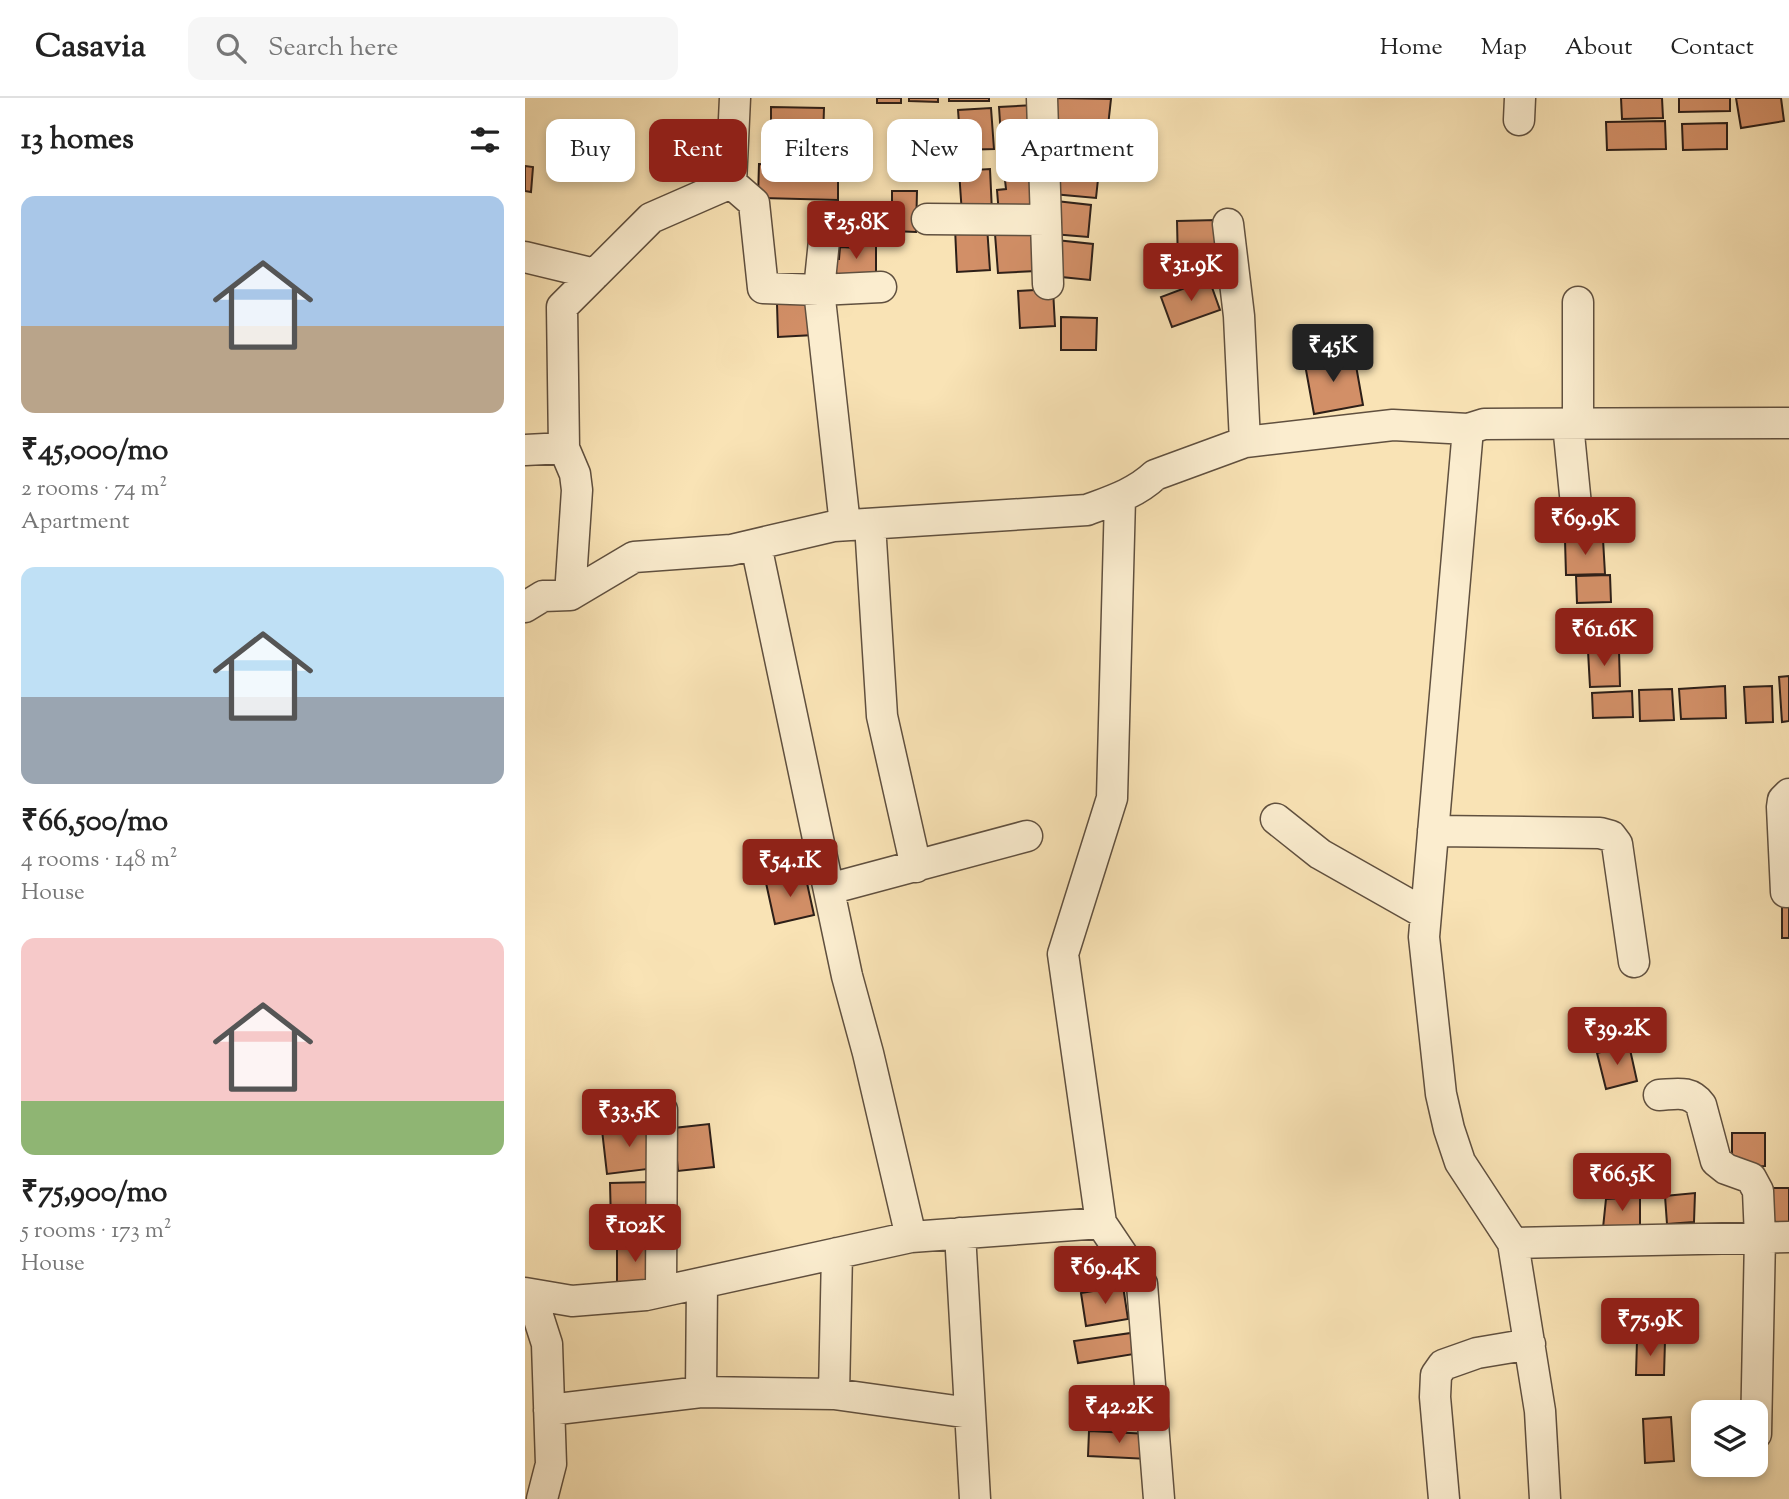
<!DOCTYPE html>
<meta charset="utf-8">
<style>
body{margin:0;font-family:"Sorts Mill Goudy",serif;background:#f6f6f6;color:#222;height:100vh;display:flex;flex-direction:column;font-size:26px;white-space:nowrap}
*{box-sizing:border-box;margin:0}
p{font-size:23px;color:#767676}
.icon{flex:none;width:38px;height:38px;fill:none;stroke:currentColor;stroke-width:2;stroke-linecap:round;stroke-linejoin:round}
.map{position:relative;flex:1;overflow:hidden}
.panel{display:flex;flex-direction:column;background:#fff;width:525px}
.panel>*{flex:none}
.guide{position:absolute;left:21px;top:21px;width:665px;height:63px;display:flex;gap:14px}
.controls{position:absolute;left:1166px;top:1302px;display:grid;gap:14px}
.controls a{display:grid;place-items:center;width:77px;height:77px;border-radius:14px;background:#fff;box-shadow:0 4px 10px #0003;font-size:35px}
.price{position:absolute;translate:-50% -60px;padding:0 16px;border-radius:7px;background:#8f2418;color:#fff;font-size:23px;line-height:46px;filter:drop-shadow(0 2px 4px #0008)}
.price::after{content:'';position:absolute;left:50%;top:42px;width:21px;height:16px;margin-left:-10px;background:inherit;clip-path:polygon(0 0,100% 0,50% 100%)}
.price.current{background:#222;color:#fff}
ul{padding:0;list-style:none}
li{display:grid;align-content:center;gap:14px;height:371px;padding:0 21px}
li span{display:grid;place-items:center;height:217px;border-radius:14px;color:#555}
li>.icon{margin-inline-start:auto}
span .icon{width:126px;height:126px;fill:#fffc;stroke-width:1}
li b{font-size:30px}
h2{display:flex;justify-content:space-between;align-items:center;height:84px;padding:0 21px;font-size:30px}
.pill{padding:0 24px;border-radius:14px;background:#fff;box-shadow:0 4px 10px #0003;font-size:24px;line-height:63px}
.pill.current{background:#8f2418;color:#fff}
header{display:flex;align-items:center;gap:42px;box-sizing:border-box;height:98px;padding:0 35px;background:#fff;border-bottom:2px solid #e0e0e0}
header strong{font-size:33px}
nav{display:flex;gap:38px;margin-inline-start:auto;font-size:24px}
.search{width:490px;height:63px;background:#f6f6f6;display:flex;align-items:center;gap:18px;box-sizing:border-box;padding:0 24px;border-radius:14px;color:#767676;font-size:26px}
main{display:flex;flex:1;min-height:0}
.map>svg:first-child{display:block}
</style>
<header>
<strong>Casavia</strong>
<div class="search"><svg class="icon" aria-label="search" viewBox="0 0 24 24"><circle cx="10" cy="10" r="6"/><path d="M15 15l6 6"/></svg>Search here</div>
<nav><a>Home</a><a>Map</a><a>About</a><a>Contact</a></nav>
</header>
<main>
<section class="panel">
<h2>13 homes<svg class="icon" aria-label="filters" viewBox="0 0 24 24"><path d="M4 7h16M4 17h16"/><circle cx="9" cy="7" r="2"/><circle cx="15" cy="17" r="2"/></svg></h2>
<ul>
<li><span style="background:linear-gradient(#a9c7e8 60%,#b9a48a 0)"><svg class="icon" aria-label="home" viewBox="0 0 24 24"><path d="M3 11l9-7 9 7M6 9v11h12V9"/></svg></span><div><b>₹45,000/mo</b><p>2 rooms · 74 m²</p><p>Apartment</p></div></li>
<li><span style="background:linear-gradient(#bfe0f5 60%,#9aa5b1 0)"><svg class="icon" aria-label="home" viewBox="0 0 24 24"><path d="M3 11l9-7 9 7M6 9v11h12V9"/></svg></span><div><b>₹66,500/mo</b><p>4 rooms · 148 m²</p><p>House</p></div></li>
<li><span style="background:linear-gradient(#f6c9c9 75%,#8fb573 0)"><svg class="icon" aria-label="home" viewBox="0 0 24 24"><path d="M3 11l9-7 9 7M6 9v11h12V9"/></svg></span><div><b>₹75,900/mo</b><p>5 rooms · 173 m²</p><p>House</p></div></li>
</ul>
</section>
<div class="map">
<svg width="1264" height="1401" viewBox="0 0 1264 1401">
<rect width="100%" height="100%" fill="#f9e3b5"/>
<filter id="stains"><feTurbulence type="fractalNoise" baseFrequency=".00286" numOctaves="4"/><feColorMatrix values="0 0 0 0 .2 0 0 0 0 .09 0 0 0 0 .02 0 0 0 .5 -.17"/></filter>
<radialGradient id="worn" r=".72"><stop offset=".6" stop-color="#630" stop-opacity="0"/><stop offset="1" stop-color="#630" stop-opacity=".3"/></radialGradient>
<!-- building -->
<path fill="#d28f67" stroke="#2d1f18" stroke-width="2" d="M352 0H376V5H352Z
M384 0H413V4L384 3Z
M424 0H464V3H424Z
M529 0 586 1 583 28 526 22Z
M1096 0H1137L1138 20 1097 21Z
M1154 0H1205V13L1154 14Z
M1211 0H1256L1259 23 1216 30Z
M509 7 512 52 477 54 474 9Z
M246 9 299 10 298 41 246 40Z
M466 10 469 51 436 52 433 12Z
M1140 23 1141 51 1082 52 1081 24Z
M1202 25V51L1158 52 1157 26Z
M530 29 578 34 575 67 527 62Z
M234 66 313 68V102L233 100Z
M531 67 574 72 571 100 528 96Z
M0 68 8 69 6 94 0 93Z
M465 71 467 114 437 116 434 73Z
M507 71 510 115 474 117 472 92 481 91 479 73Z
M367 93H392L391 134 367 133Z
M531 103 566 107 563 139 528 136Z
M692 122V169L653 168 652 123Z
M462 128 465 172 432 174 430 130Z
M509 134 511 173 473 175 470 136Z
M531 142 568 146 565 182 527 178Z
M333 145H351V178L305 177V161H314L315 149 333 150Z
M684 181 695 212 647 229 636 199Z
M528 191 530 228 495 230 493 193Z
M287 203 289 237 253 239 252 206Z
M536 219 572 220 571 252H536Z
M803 256 805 267 830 262 838 307 789 316 779 261Z
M1078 441 1080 476 1041 477 1040 442Z
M1085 477 1086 504 1052 505 1051 478Z
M1085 515 1086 544 1061 545 1059 516Z
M1094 552 1095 588 1065 589 1063 553Z
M1264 578V623L1257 624 1254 579Z
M1200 588 1201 620 1156 621 1154 591Z
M1247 588 1248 624 1221 625 1219 589Z
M1147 591 1149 622 1115 623 1114 592Z
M1107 593 1108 619 1068 620 1067 595Z
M280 776 289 817 250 826 241 785Z
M1257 805H1264V840H1257Z
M1104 947 1112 983 1081 991 1072 955Z
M184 1026 189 1069 153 1073 149 1030Z
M127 1027 131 1070 82 1076 77 1032Z
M1207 1035H1240V1068L1207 1069Z
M128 1084 130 1125 86 1126 85 1085Z
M1240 1090H1264V1130H1241Z
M1170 1095 1169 1124 1142 1126 1140 1098Z
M1115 1099V1130H1078L1081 1101Z
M92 1143 129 1144V1189H92Z
M598 1188 603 1221 561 1228 556 1195Z
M606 1235 609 1256 553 1265 549 1243Z
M1112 1242 1140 1243 1139 1277H1111Z
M1146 1319 1149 1363 1120 1365 1118 1321Z
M564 1333 625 1336 624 1361 563 1358Z"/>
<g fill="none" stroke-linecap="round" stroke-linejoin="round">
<!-- minor casing -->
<g stroke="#60503f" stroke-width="33">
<path id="minor" d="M517 0 523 186
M994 22 995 0
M206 85 229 105 238 190 294 192 320 427
M206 85 210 0
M402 121 521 122
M301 123 294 192 356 189
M703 126 714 218 720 344
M0 159 70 176
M1043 326 1052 417
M1053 326V204
M943 331 899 839 916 996 924 1031 935 1064 988 1145 1015 1313 1020 1401
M0 352 39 350
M595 400 587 700 538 856 576 1125 617 1186 634 1401
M345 426 357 618 391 769
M231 447 322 878 343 955 386 1139
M45 497 52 392 50 376 39 350 37 209 126 120 206 85
M0 509 18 498 45 497 109 459 206 452 309 428 562 412C586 403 611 395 630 377L720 344 868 327 943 331 959 326 1264 325
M751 721 795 756 901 816
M908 733 1075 735 1086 738 1092 746 1109 864
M304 791 502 738
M1261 794 1257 709 1258 702 1264 696
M1134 997C1152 996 1165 992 1176 1007L1191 1063 1201 1071 1226 1080 1233 1093 1235 1139 1231 1336
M435 1135 450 1401
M988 1145 1264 1139
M136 1193 137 1012
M0 1195 47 1203 121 1197 386 1139 576 1125
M0 1198 13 1218 22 1246 26 1366 17 1401
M176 1294 177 1185
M309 1296 312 1155
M24 1312 176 1294 309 1296 445 1315
M919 1401 910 1299 911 1277 918 1267 952 1255 1005 1246"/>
</g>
<!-- minor -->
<use href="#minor" stroke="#fbedcf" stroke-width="30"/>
</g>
<rect width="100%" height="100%" filter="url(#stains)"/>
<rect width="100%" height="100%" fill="url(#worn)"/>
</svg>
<div class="controls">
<a><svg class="icon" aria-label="layers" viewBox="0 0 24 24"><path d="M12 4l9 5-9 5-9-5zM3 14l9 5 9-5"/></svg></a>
</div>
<b class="price" style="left:331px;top:163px">₹25.8K</b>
<b class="price" style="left:666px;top:205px">₹31.9K</b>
<b class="price current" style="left:808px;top:286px">₹45K</b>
<b class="price" style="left:1060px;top:459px">₹69.9K</b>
<b class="price" style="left:1079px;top:570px">₹61.6K</b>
<b class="price" style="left:265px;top:801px">₹54.1K</b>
<b class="price" style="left:1092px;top:969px">₹39.2K</b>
<b class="price" style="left:104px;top:1051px">₹33.5K</b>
<b class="price" style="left:1097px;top:1115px">₹66.5K</b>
<b class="price" style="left:110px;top:1166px">₹102K</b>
<b class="price" style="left:580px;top:1208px">₹69.4K</b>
<b class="price" style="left:1125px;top:1260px">₹75.9K</b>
<b class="price" style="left:594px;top:1347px">₹42.2K</b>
<div class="guide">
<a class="pill">Buy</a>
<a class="pill current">Rent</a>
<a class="pill">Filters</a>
<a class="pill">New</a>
<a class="pill">Apartment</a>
</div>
</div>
</main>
